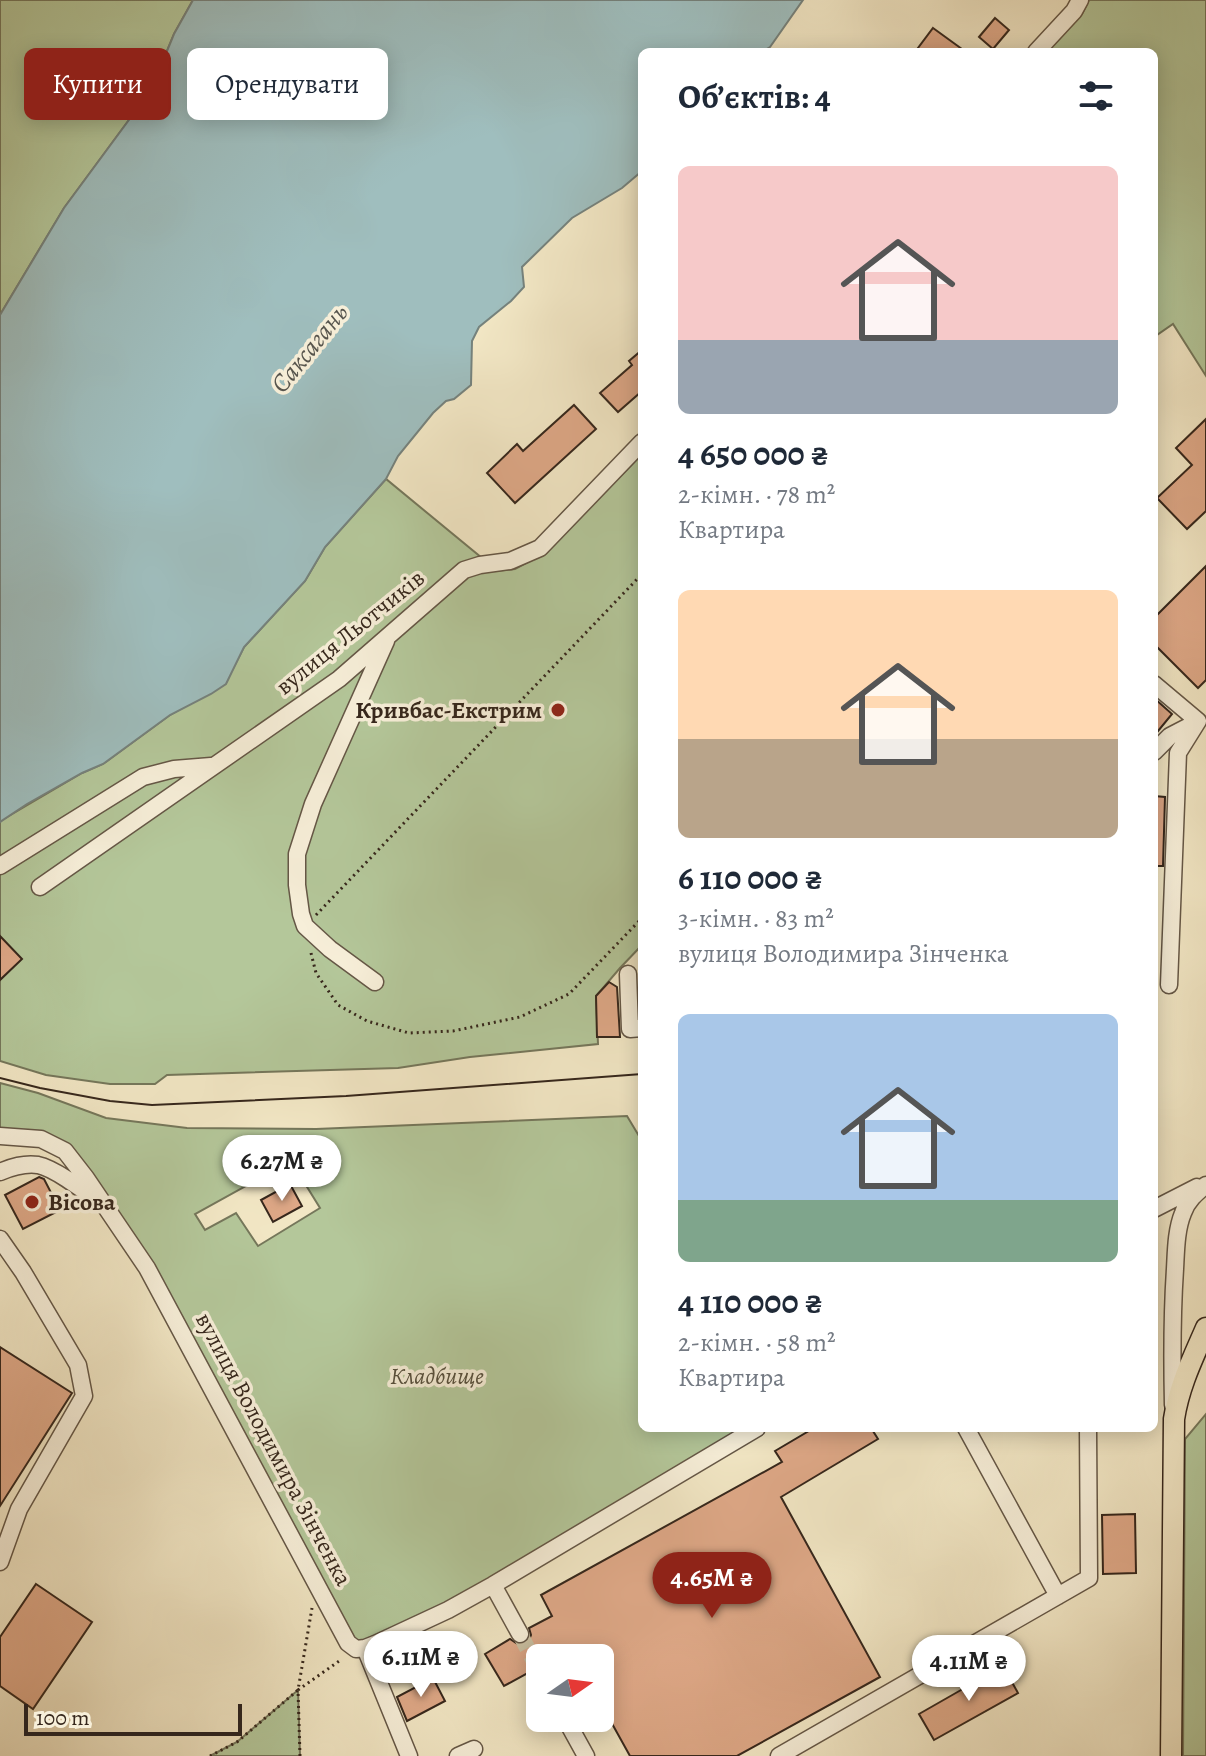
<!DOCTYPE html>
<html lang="uk">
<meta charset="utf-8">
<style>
body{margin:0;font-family:Alegreya,serif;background:#f6f6f7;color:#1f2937;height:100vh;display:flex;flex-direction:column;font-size:30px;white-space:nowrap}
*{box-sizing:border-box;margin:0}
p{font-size:26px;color:#747a83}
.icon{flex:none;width:44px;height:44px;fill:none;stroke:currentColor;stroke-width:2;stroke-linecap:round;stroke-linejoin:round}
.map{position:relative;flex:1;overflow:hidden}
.details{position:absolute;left:638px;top:48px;width:520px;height:1384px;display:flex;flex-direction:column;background:#fff;border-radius:12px;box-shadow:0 4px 20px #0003}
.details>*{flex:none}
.top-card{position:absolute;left:24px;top:48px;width:494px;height:72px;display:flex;gap:16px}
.needle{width:52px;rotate:76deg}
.buttons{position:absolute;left:526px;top:1644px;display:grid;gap:16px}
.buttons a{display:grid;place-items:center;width:88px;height:88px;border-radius:12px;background:#fff;box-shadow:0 4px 20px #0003;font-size:40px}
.scale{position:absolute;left:24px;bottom:20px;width:218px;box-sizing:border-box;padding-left:8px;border:4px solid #36271c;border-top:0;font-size:22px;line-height:28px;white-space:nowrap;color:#36271c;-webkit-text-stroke:6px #f7efd9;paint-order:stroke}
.price{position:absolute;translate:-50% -68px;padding:0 18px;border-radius:28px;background:#fff;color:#222;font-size:26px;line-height:52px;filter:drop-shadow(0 2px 4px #0008)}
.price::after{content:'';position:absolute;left:50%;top:48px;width:24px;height:18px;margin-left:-12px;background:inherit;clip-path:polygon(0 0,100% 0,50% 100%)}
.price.active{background:#8f2418;color:#fff}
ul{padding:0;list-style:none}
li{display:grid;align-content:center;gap:16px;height:424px;padding:0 40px}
li span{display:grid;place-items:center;height:248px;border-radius:12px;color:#555}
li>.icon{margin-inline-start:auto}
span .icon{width:144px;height:144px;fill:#fffc;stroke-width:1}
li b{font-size:34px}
h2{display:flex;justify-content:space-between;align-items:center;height:96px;padding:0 40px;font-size:34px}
.chip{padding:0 28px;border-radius:12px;background:#fff;box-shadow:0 4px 20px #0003;font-size:28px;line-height:72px}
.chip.active{background:#8f2418;color:#fff}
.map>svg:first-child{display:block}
</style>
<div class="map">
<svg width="1206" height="1756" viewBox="0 0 1206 1756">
<rect width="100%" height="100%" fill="#f2e7c5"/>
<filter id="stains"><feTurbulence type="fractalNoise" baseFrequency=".0025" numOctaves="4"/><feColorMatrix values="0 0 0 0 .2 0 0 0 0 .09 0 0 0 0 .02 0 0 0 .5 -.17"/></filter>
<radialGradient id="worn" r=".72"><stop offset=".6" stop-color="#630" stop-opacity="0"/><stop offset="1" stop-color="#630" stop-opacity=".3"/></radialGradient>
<!-- green -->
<path fill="#b4c79a" stroke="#75775b" stroke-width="2" fill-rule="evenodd" d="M0 0H193L174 34 151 90 64 208 0 315Z
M1089 0H1206V376L1173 324 1154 337V52H1046L1082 14Z
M642 454V945L620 968 596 996 598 1044 470 1057 398 1068 167 1075 155 1084H110L46 1075 0 1061V822L2 820 82 773 103 764 170 715 225 684 244 647 305 581 325 547 386 479 482 558 495 571 515 569 545 553Z
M0 1083 38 1093 106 1118 187 1128 316 1129 627 1116 642 1141V1428H757L493 1585 356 1649 147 1268 65 1151 0 1136ZM291 1161 320 1208 258 1246 236 1213 205 1230 195 1214Z
M1206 1414V1756H1183L1185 1439Z
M298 1690 300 1756H210L237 1742Z"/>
<!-- water -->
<path fill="#9fbebe" stroke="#75827d" stroke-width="2" d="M193 0H803L770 47 762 52H642V171L622 188 572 218 522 267 524 287 511 301 479 327 472 341 471 385 454 399 446 401 433 413 398 456 386 479 325 547 305 581 244 647 226 684 211 694 170 715 103 764 82 773 27 804 0 822V315L64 208 151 90 174 34Z"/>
<!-- building -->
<path fill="#dea887" stroke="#36271c" stroke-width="2" d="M995 18 1009 30 993 49 979 37Z
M933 28 966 52H915Z
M642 350V391L618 412 600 393 632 365 629 361Z
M574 405 596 429 515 503 487 473 517 444 523 451Z
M1206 419V511L1187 529 1157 498 1192 465 1176 448Z
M1206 566V680L1198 688 1154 644V618Z
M1154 698 1172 714 1154 736Z
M1154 796 1165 797 1163 866H1154Z
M0 936 22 959 0 980Z
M609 982 617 987 620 1037H597L596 996Z
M39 1177 44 1179 60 1210 23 1229 5 1195Z
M290 1184 302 1206 273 1222 261 1200Z
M0 1347 72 1393 0 1506Z
M814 1428H871L878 1439 781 1497 880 1677 737 1756H630L600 1702V1658H576L570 1648 553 1658 532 1657 527 1662 528 1673 504 1686 485 1654 510 1639 519 1645 525 1644 529 1640 531 1635 529 1628 552 1616 541 1595 782 1462 775 1451Z
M1135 1514 1136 1573 1103 1574 1102 1515Z
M36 1584 92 1622 33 1709 0 1686V1637Z
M1003 1666 1018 1693 934 1740 919 1714Z
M433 1678 445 1701 407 1721 397 1697Z"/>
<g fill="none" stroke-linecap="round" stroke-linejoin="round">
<!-- minor-tunnel -->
<path stroke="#ccc1a3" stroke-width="16" stroke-dasharray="16 8" stroke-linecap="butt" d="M520 1634 537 1667"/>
<!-- minor casing -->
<g stroke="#655746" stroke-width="19">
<path id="minor" d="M1036 52 1074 11 1080 0
M1154 684 1198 721 1178 753 1169 985
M1154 752 1170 736 1197 722
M0 866 143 777 174 769 211 766
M40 887 339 679 464 570 480 565 510 561 540 548 642 442
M628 974 630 1029 642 1028
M375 982 330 949 305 926 301 914 297 885V854L313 804 386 641
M0 1136 41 1139 65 1151 86 1178 147 1268 348 1643 356 1649 365 1648 375 1644 448 1610 493 1585 757 1428
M0 1172C12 1167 24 1163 38 1165 53 1168 81 1188 93 1198
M1154 1209 1197 1187
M0 1239 23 1272 78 1365 84 1396 19 1509 0 1562
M1173 1405C1172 1360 1172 1314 1175 1269 1176 1251 1176 1230 1183 1213 1187 1201 1196 1193 1206 1185
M966 1428 1058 1596
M493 1585 520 1634
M365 1648 409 1756
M537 1667 540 1672
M565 1718 586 1756
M458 1756 474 1749
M779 1756 1089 1578 1088 1428"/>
</g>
<!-- major casing -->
<g stroke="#36271c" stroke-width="23">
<path id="major" d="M1171 1756 1174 1419C1179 1386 1193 1358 1206 1328"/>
</g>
<!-- path -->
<path stroke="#36271c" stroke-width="3" stroke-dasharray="2 4" stroke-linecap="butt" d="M316 915 642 574
M311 953 316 973 338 1005 367 1021 409 1033 453 1031 520 1017 569 994 642 918
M210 1756 237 1742 298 1690 312 1608
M300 1756 298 1690 342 1659"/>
<!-- minor -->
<use href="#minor" stroke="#f7efd9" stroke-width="16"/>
<!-- major -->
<use href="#major" stroke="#f2e7c5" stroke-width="20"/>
<!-- tram -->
<path stroke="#36271c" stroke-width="2" d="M0 1078 40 1088 110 1101 152 1105 346 1096 642 1074"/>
</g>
<!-- markers -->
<g fill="#8f2418" stroke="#f7efd9" stroke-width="3">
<circle cx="558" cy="710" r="8"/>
<circle cx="32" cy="1202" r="8"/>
</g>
<g text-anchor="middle" stroke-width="7" stroke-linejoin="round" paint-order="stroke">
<!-- street labels -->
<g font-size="24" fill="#36271c" stroke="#f7efd9">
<text transform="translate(350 632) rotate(-39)" y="8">вулиця Льотчиків</text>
<text transform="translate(274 1449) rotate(62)" y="8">вулиця Володимира Зінченка</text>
</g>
<!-- poi labels -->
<g font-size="24" font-weight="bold" fill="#36271c" stroke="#f7efd9" text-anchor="end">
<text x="542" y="718">Кривбас-Екстрим</text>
<text x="48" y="1210" text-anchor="start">Вісова</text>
</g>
<!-- park labels -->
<g font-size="24" font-style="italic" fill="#564f3c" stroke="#f7efd9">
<text x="437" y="1384">Кладбище</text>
</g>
<!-- water labels -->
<g font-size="26" font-style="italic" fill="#56544d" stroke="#f7efd9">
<text transform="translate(309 348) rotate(-51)" y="9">Саксагань</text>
</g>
</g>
<rect width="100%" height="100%" filter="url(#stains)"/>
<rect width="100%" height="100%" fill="url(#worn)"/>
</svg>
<div class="buttons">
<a><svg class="needle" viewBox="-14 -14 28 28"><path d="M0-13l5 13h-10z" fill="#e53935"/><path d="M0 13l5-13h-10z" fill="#747a83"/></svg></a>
</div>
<div class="scale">100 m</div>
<b class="price" style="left:282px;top:1203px">6.27M ₴</b>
<b class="price active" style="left:712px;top:1620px">4.65M ₴</b>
<b class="price" style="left:421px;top:1699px">6.11M ₴</b>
<b class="price" style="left:969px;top:1703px">4.11M ₴</b>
<div class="top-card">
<a class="chip active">Купити</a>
<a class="chip">Орендувати</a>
</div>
<section class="details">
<h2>Об’єктів: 4<svg class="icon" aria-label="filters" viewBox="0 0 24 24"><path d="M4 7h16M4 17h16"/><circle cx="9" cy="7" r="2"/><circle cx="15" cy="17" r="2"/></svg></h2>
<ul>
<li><span style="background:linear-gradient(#f6c9c9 70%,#9aa5b1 0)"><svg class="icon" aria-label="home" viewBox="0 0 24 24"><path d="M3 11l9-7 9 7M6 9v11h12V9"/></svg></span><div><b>4 650 000 ₴</b><p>2-кімн. · 78 m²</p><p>Квартира</p></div></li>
<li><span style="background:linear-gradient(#ffd9b3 60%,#b9a48a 0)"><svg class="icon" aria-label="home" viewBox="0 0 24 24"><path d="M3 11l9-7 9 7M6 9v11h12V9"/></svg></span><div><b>6 110 000 ₴</b><p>3-кімн. · 83 m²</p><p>вулиця Володимира Зінченка</p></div></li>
<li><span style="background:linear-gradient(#a9c7e8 75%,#7fa58c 0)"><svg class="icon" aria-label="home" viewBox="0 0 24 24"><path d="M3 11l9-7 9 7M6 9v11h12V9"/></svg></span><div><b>4 110 000 ₴</b><p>2-кімн. · 58 m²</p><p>Квартира</p></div></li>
</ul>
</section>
</div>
